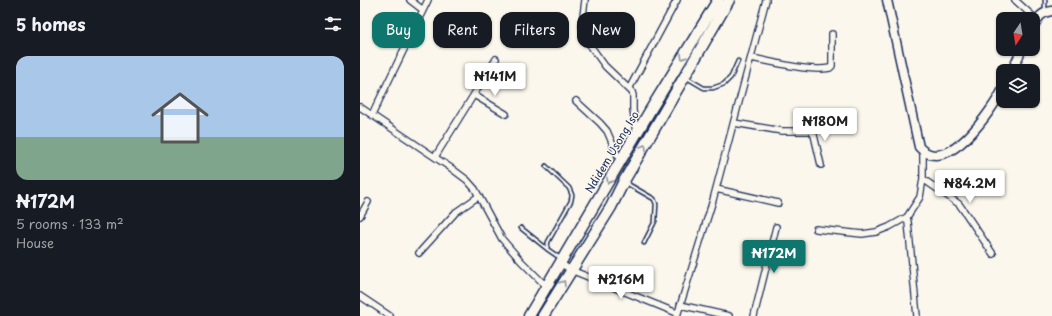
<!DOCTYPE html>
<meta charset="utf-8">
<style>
body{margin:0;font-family:"Playpen Sans",sans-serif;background:#242831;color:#f1f3f6;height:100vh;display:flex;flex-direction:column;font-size:15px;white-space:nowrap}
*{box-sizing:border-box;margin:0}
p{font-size:13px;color:#9ea1a6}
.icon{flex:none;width:22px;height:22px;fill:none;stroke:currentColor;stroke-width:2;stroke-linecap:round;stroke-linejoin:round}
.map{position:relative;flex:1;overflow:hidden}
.panel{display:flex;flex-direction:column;background:#171b24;width:360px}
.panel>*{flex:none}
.top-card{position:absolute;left:12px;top:12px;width:380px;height:36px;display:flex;gap:8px}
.needle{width:26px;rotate:192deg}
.fabs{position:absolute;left:636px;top:12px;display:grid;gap:8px}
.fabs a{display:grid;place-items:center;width:44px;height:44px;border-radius:8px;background:#171b24;box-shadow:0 1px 3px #0004;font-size:20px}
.price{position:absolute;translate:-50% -34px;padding:0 9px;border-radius:4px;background:#fff;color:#222;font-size:13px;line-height:26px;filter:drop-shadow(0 1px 2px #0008)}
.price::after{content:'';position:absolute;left:50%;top:24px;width:12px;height:9px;margin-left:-6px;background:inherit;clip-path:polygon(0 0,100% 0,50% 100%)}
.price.on{background:#0f766e;color:#fff}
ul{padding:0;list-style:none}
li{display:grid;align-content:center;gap:8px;height:212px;padding:0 16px}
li+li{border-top:1px solid #363941}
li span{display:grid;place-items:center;height:124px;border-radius:12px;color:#555}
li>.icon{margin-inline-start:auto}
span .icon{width:72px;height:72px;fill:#fffc;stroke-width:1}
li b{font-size:17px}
h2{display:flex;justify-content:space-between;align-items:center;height:48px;padding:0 16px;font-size:17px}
.tag{padding:0 14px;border-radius:12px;background:#171b24;box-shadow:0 1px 3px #0004;font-size:14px;line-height:36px}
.tag.on{background:#0f766e;color:#fff}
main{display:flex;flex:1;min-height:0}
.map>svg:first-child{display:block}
</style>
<main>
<section class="panel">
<h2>5 homes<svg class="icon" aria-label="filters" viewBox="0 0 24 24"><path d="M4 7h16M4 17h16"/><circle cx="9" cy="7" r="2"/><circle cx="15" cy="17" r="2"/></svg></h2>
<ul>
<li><span style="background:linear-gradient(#a9c7e8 65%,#7fa58c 0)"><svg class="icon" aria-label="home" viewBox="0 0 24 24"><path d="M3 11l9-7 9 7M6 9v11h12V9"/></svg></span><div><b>₦172M</b><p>5 rooms · 133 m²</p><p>House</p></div></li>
</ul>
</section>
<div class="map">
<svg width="692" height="316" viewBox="0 0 692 316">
<rect width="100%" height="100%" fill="#fbf7ec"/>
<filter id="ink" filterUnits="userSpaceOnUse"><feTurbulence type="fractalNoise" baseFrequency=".025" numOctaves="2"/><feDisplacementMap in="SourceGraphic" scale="8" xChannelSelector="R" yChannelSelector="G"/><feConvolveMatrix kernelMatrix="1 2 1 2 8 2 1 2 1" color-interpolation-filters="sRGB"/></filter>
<g filter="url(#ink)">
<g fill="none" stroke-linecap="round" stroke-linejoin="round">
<!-- lane casing -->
<g stroke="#1b2f5e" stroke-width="5.5">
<path id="lane" d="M685 0V12
M327 78 344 88H353L364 84 371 77 378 61
M186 166 209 188 212 195 211 201 188 242 187 249 200 258
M266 183 294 199 296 204 295 221 284 243
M161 228 186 248"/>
</g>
<!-- street casing -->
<g stroke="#1b2f5e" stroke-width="8">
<path id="street" d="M50 0 63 10
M225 0 222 24 223 32 227 41 245 66 272 92 273 95V110L276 133
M655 0 677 20
M391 58C414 62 448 72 470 68L472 66V34
M269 89 317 0
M114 95 146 114
M216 101 240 123 247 131 260 161
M0 107 91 168 107 180 115 189 142 239 161 261 186 286
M12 115 68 0
M374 123 422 131H451L454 135 461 165
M75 157 136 59
M563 179 599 204 606 214 633 254
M356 189 418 203
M0 216 8 202
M547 217 548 222 557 316
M456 229 502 234 516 232 529 227 547 217 560 197 563 179V151
M59 253 96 212 119 196
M200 263 211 270 317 313
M0 296 30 316
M320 305 369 316
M317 316 353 200 406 0
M394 316 416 227"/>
</g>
<!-- secondary casing -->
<g stroke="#1b2f5e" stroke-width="11">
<path id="secondary" d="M527 0 559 147C587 178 632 110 643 89
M673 27C679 17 680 13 692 11
M652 71 662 49"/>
</g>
<!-- highway casing -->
<g stroke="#1b2f5e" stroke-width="13">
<path id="highway" d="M169 316 291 109 358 0
M183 316 251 207 264 181 369 0"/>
</g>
<!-- lane -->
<use href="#lane" stroke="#fbf7ec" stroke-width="2.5"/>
<!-- street -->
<use href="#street" stroke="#fbf7ec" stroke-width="5.5"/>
<!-- secondary -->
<use href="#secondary" stroke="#fbf7ec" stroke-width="8"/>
<!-- highway -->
<use href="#highway" stroke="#fbf7ec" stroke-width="10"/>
</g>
<!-- one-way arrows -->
<defs><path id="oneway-chevron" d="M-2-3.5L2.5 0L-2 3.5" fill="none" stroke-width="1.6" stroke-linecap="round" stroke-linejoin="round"/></defs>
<g stroke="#8b93a5">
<use href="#oneway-chevron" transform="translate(323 57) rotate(121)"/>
<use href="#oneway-chevron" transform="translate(284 147) rotate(-60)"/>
<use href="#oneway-chevron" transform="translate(249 181) rotate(121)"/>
<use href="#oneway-chevron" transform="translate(203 283) rotate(-58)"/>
</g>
</g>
<g text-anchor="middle" stroke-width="3" stroke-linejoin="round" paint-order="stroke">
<!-- street labels -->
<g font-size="11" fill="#1b2f5e" stroke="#fbf7ec">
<text transform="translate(252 152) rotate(-59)" y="4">Ndidem Usong Iso</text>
</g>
</g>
</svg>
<div class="fabs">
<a><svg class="needle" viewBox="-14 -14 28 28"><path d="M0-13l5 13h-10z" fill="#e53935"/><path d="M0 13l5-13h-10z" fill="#9ea1a6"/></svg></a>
<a><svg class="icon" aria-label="layers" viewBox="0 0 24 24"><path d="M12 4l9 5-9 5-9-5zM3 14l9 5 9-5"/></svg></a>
</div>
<b class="price" style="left:135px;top:97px">₦141M</b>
<b class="price" style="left:465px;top:142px">₦180M</b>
<b class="price" style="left:610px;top:204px">₦84.2M</b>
<b class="price on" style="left:414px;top:274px">₦172M</b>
<b class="price" style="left:261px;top:300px">₦216M</b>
<div class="top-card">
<a class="tag on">Buy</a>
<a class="tag">Rent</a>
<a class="tag">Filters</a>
<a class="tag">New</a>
</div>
</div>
</main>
